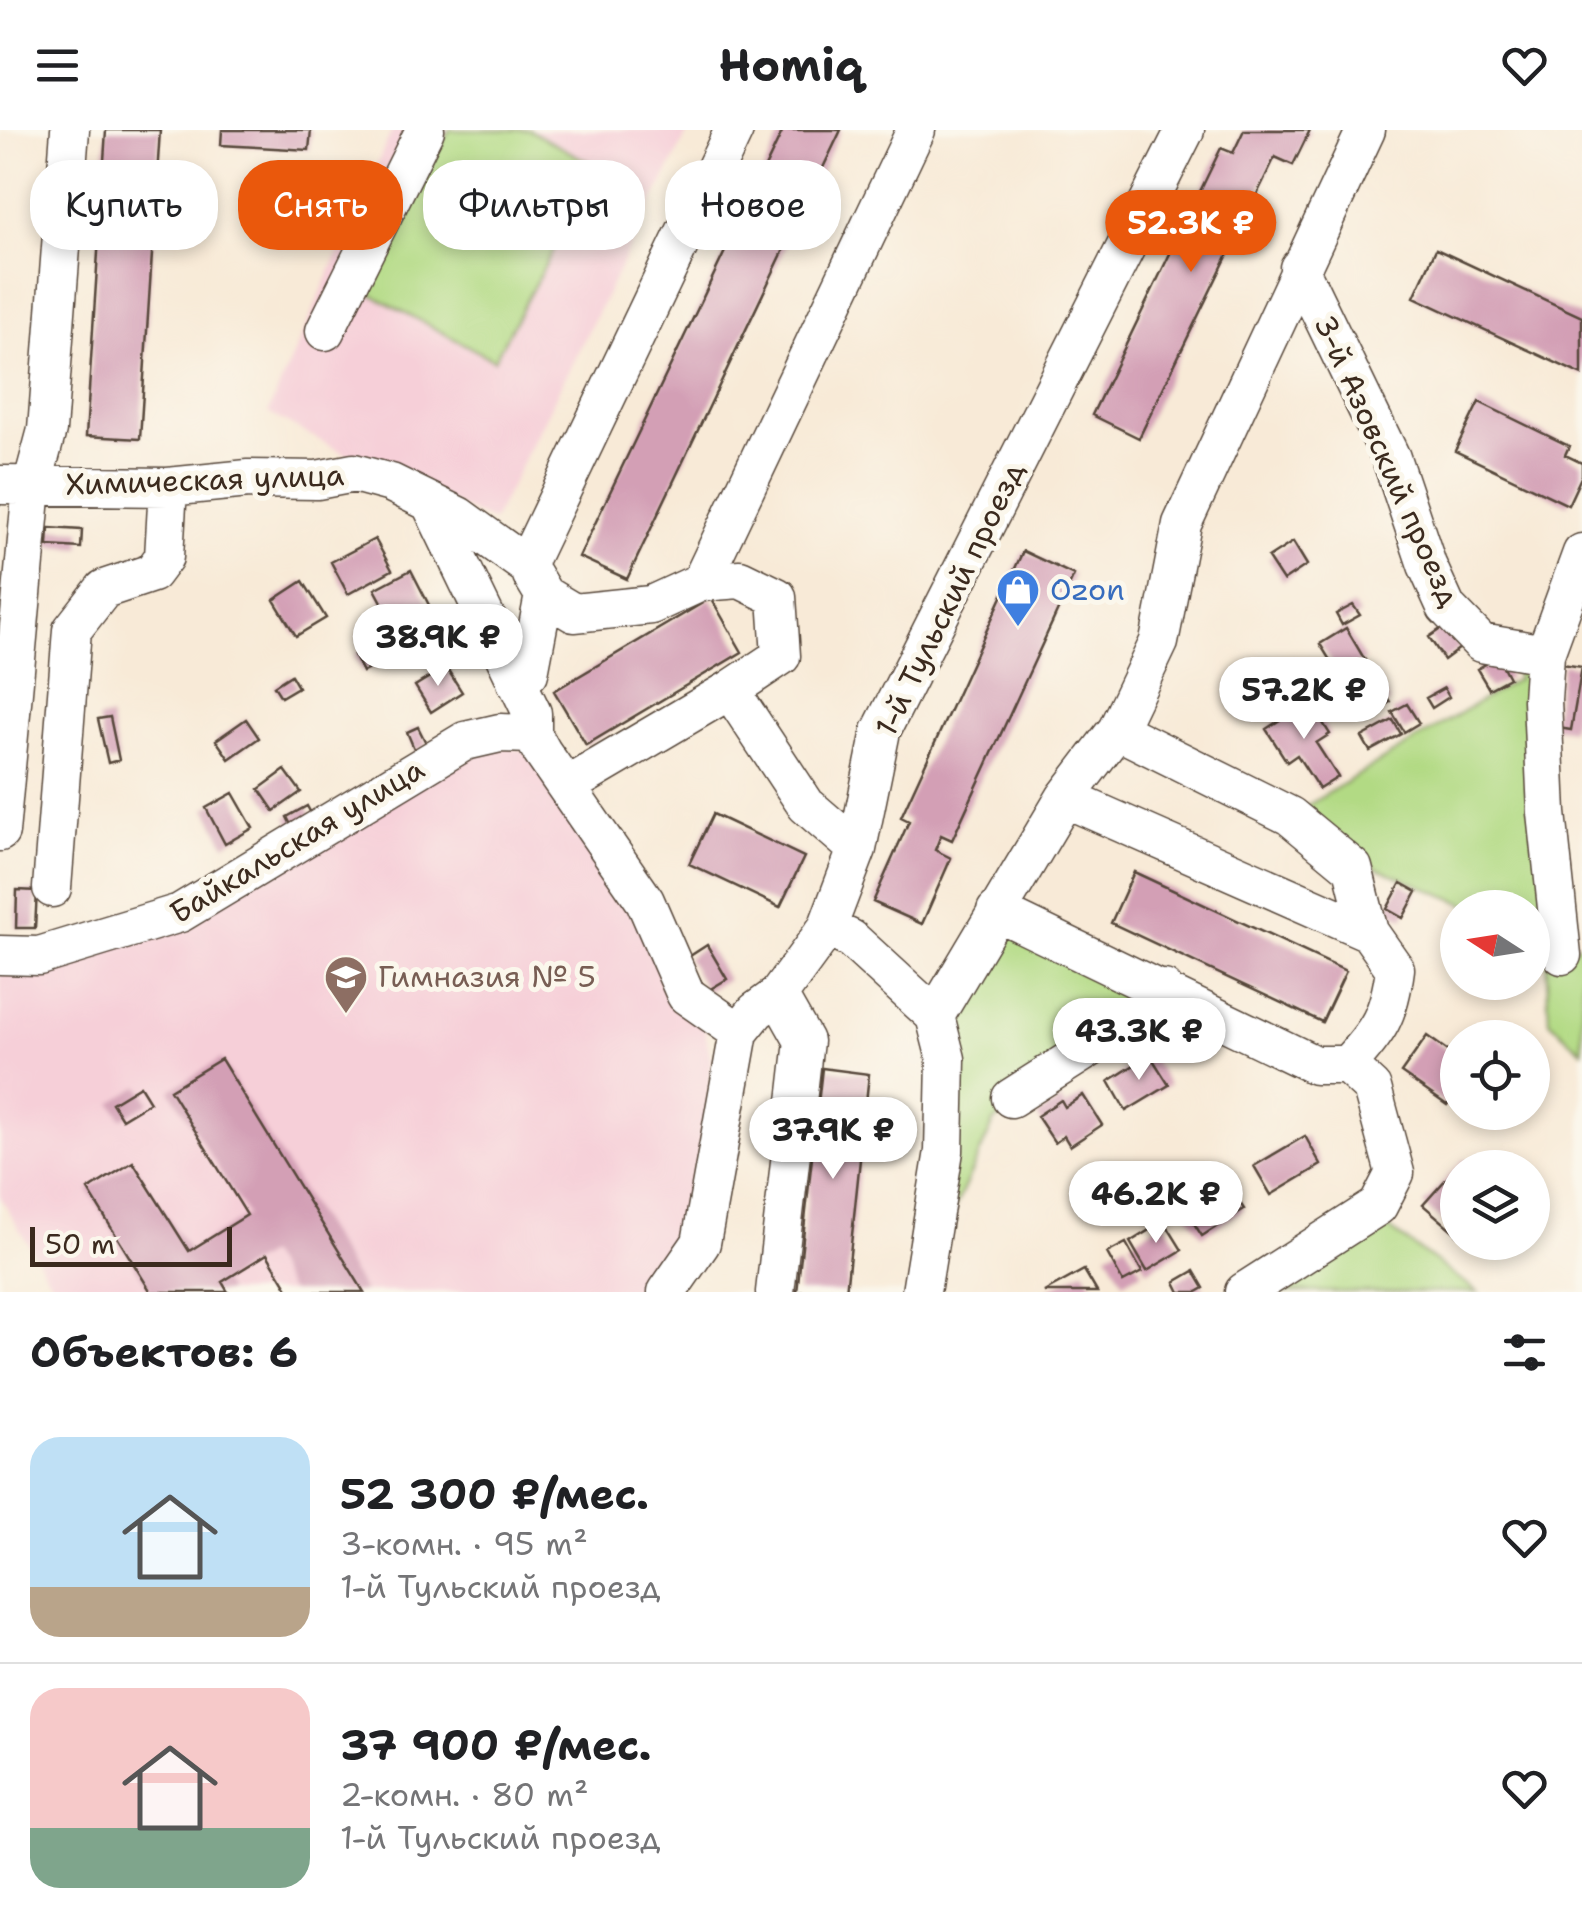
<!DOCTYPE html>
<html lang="ru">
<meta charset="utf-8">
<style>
body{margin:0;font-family:"Shantell Sans",sans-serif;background:#f2f2f2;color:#202124;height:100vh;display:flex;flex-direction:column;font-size:38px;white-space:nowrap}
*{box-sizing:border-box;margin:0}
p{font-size:32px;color:#757577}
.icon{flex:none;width:55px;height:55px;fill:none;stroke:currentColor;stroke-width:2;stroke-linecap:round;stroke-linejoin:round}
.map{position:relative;height:1162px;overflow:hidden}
.side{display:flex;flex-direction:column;background:#fff;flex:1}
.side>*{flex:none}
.top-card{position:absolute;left:30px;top:30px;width:1000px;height:90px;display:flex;gap:20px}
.needle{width:65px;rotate:282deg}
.tools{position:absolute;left:1440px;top:760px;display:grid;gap:20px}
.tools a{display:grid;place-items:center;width:110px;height:110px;border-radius:50%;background:#fff;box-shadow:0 5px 15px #0003;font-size:50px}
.scale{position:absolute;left:30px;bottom:25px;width:202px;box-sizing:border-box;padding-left:10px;border:5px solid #3b2a1e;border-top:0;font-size:28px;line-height:35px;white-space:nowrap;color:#3b2a1e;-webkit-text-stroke:8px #fbf7ec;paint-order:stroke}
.price{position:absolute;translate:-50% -85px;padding:0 22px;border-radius:35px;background:#fff;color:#222;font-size:32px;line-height:65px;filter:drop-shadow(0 2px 5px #0008)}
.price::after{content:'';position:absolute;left:50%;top:60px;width:30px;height:22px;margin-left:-15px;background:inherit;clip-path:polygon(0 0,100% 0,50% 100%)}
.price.active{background:#ea580c;color:#fff}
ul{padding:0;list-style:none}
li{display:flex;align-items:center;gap:30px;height:250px;padding:0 30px}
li+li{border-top:2px solid #e0e0e0}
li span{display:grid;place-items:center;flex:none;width:280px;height:200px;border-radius:30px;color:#555}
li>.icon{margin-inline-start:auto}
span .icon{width:120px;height:120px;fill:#fffc;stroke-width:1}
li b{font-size:42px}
h2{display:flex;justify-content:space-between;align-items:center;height:120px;padding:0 30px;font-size:42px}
.tag{padding:0 35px;border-radius:40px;background:#fff;box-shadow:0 5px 15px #0003;font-size:35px;line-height:90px}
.tag.active{background:#ea580c;color:#fff}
header{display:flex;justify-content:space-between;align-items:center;height:130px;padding:0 30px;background:#fff;font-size:45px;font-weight:700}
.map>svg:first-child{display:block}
</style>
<header><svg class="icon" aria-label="menu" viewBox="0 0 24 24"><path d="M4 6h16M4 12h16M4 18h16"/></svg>Homiq<svg class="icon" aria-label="heart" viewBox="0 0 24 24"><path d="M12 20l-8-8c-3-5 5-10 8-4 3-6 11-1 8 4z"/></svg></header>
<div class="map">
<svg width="1582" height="1162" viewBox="0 0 1582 1162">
<rect width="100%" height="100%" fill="#fbf7ec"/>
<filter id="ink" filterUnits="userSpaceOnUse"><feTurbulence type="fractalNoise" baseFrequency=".01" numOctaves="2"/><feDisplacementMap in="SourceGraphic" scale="20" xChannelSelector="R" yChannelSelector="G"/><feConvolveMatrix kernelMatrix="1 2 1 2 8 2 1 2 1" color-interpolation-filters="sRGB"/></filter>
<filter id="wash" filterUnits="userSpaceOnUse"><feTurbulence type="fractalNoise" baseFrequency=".0048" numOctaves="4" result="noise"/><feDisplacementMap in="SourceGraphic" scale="40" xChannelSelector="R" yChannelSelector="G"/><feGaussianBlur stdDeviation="2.25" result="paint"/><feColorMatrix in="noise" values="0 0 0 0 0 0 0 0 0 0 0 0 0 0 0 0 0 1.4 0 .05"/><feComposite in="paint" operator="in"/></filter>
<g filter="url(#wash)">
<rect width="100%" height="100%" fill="#f8ead7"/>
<!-- built -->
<path fill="#f6cfd8" d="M392 0H689L493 391 357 330 268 283Z
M501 614 530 624 705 899 712 936 706 999 685 1105 649 1162H57L0 1067V841L35 842 474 617Z"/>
<!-- green -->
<path fill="#b2da84" stroke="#768251" stroke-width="2.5" d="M449 0H529L598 37 494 230 363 160Z
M1510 528 1533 534 1570 819 1582 813V921L1549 891 1545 808 1533 803 1532 778 1472 777 1368 734 1295 683 1517 549Z
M1002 802 1174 873 994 992 938 1115 959 883Z
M1378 1091 1478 1162H1264Z"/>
<g id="blocks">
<!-- building -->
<path fill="#d39fb5" d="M106 0H160L140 309 86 306Z
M222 0H311L309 20 221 15Z
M783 0H841L627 449 579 427Z
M1244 0H1310L1293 35 1275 27 1139 308 1092 285 1221 18 1233 23Z
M1436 119 1582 187V245L1414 167Z
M1479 272 1569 316 1565 325 1582 333V345L1568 375 1455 321Z
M49 398 82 400 81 418 48 416Z
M375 409 392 440 348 464 331 432Z
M1293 412 1307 435 1283 451 1268 428Z
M1023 421 1074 445 952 710 941 705 935 720 951 728 922 794 873 772 909 691 901 687Z
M411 440 431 479 396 498 375 459Z
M303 451 326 488 296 506 274 470Z
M711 468 742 522 586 615 554 561Z
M1353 475 1360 485 1342 495 1336 484Z
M1445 496 1460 518 1444 530 1429 507Z
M1346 498 1365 530 1339 545 1320 514Z
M387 507 396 525 363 542 354 525Z
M1498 527 1509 548 1489 559 1477 539Z
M1562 534 1582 537 1571 600 1552 597Z
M446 537 462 562 431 582 415 556Z
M291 545 298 557 281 567 274 556Z
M1375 547 1390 572 1356 592 1341 568Z
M1444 558 1449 567 1432 578 1426 568Z
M1309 571 1330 604 1316 613 1338 647 1319 659 1297 625 1287 632 1266 599Z
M1407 574 1419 593 1404 602 1392 582Z
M110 587 119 630 108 633 98 589Z
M246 589 259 608 229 629 216 610Z
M1393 590 1401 604 1370 621 1362 607Z
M418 597 427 615 415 621 407 602Z
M285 640 301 662 274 681 259 659Z
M233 663 253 698 225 714 206 678Z
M307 676 313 687 293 699 287 687Z
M713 684 804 727 780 777 689 734Z
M1134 742 1346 841 1322 892 1111 793Z
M1401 753 1417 762 1403 788 1387 779Z
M17 760 37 761 35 798H16Z
M707 815 727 849 707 861 687 828Z
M1427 906 1458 928V960L1447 975 1401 943Z
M1150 925 1169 955 1126 981 1109 951Z
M221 929 364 1162H290L267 1124 222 1152 228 1162H151L88 1060 133 1032 189 1121 247 1085 170 960Z
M822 938 869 944 846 1162H797Z
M140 956 150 972 122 989 112 973Z
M1083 965 1102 995 1070 1016 1064 1006 1055 1013 1037 986 1061 970 1065 977Z
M1305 1006 1321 1035 1271 1065 1254 1036Z
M1464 1029 1473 1038H1458V1105L1423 1075Z
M1226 1051 1244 1079 1202 1106 1184 1078Z
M1164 1091 1182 1120 1147 1141 1130 1112Z
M1126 1113 1142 1142 1123 1152 1107 1123Z
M1084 1140 1097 1162H1044Z
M1194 1141 1204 1158 1197 1162H1180L1175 1152Z"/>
</g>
</g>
<g filter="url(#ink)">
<use href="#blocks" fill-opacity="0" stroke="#57473a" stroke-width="2.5"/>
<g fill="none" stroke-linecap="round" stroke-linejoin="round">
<!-- minor casing -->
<g stroke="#57473a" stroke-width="41">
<path id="minor" d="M1299 138 1391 328 1427 435 1446 477 1481 513 1545 524
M325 201 425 0
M0 355 168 357 248 349 317 350 354 343 391 353 458 386 526 435 734 0
M431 374 532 583V604L542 622 645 771 686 865 739 902
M701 452 916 0
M544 465 574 483 651 475 701 452 740 449 777 467 781 526 730 560 567 656
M516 552 529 543 544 465 532 445
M730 560 806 675 857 719
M1065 668 1369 802
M0 702 32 356 47 300 70 0
M52 758 72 500 104 459 152 443 164 427 168 357
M996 781 1315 935H1347C1379 901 1389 885 1395 839L1369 802 1353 738 1290 686 1117 600
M827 798 851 809 935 886 946 929 944 1021 921 1162
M0 825 39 826 180 783 465 611 500 603 532 604
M1562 825 1547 683 1542 570 1545 524 1582 423
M935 886 1065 668 1117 600 1159 512 1182 394 1366 0
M1011 968 1153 878 1164 859
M667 1162 701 1113 739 902 756 881 778 865 827 798 857 719 881 601 1185 0
M775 1162 804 911 778 865
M1244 1162 1378 1076 1395 1043 1372 958 1347 935"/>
</g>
<!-- minor -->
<use href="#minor" stroke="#fff" stroke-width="38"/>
</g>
</g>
<!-- icons -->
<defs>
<g id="shop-pin" transform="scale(2.25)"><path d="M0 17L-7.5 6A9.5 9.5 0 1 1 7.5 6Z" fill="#3f7fe0" stroke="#fbf7ec"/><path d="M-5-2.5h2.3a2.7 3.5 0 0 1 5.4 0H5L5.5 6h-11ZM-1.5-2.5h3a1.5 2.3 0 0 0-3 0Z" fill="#fff"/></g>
<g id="school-pin" transform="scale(2.25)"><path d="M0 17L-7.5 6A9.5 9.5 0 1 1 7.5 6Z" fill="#8d6e63" stroke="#fbf7ec"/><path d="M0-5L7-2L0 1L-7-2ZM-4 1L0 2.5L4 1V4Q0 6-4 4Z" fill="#fff"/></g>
</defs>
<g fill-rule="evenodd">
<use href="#shop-pin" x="1018" y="460"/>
<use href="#school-pin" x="346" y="847"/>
</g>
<g text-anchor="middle" stroke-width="10" stroke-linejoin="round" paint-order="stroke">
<!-- street labels -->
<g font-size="30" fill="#3b2a1e" stroke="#fbf7ec">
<text transform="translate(1387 331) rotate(66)" y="10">3-й Азовский проезд</text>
<text transform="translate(205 350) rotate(-2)" y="10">Химическая улица</text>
<text transform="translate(950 469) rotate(-64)" y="10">1-й Тульский проезд</text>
<text transform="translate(297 711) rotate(-31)" y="10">Байкальская улица</text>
</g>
<!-- shop labels -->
<g font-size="30" fill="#366cbe" stroke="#fbf7ec" text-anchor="start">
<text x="1050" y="470">Ozon</text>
</g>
<!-- education labels -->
<g font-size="30" fill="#785e54" stroke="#fbf7ec" text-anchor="start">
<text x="378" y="857">Гимназия № 5</text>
</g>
</g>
</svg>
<div class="tools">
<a><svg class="needle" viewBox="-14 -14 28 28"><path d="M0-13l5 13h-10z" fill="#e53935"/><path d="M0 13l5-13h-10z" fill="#757577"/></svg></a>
<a><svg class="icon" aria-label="locate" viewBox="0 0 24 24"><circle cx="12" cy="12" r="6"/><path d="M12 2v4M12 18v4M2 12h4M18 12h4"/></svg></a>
<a><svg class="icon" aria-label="layers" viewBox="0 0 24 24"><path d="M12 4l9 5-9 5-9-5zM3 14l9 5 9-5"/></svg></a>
</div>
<div class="scale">50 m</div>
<b class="price active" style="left:1191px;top:145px">52.3K ₽</b>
<b class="price" style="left:438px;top:559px">38.9K ₽</b>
<b class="price" style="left:1304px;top:612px">57.2K ₽</b>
<b class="price" style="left:1139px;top:953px">43.3K ₽</b>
<b class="price" style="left:833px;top:1052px">37.9K ₽</b>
<b class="price" style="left:1156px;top:1116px">46.2K ₽</b>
<div class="top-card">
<a class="tag">Купить</a>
<a class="tag active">Снять</a>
<a class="tag">Фильтры</a>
<a class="tag">Новое</a>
</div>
</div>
<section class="side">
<h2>Объектов: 6<svg class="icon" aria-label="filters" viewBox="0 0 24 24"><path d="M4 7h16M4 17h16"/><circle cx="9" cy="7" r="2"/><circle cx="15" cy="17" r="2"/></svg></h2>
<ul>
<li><span style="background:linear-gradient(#bfe0f5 75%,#b9a48a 0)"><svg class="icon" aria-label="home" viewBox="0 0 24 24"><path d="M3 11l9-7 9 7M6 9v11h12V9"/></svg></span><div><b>52 300 ₽/мес.</b><p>3-комн. · 95 m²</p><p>1-й Тульский проезд</p></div><svg class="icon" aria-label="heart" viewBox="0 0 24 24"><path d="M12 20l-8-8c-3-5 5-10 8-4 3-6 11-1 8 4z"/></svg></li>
<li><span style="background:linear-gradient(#f6c9c9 70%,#7fa58c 0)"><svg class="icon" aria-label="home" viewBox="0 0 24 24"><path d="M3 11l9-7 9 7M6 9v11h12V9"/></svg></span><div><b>37 900 ₽/мес.</b><p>2-комн. · 80 m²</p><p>1-й Тульский проезд</p></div><svg class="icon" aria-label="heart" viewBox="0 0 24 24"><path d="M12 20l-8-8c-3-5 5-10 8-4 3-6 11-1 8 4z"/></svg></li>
</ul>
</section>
